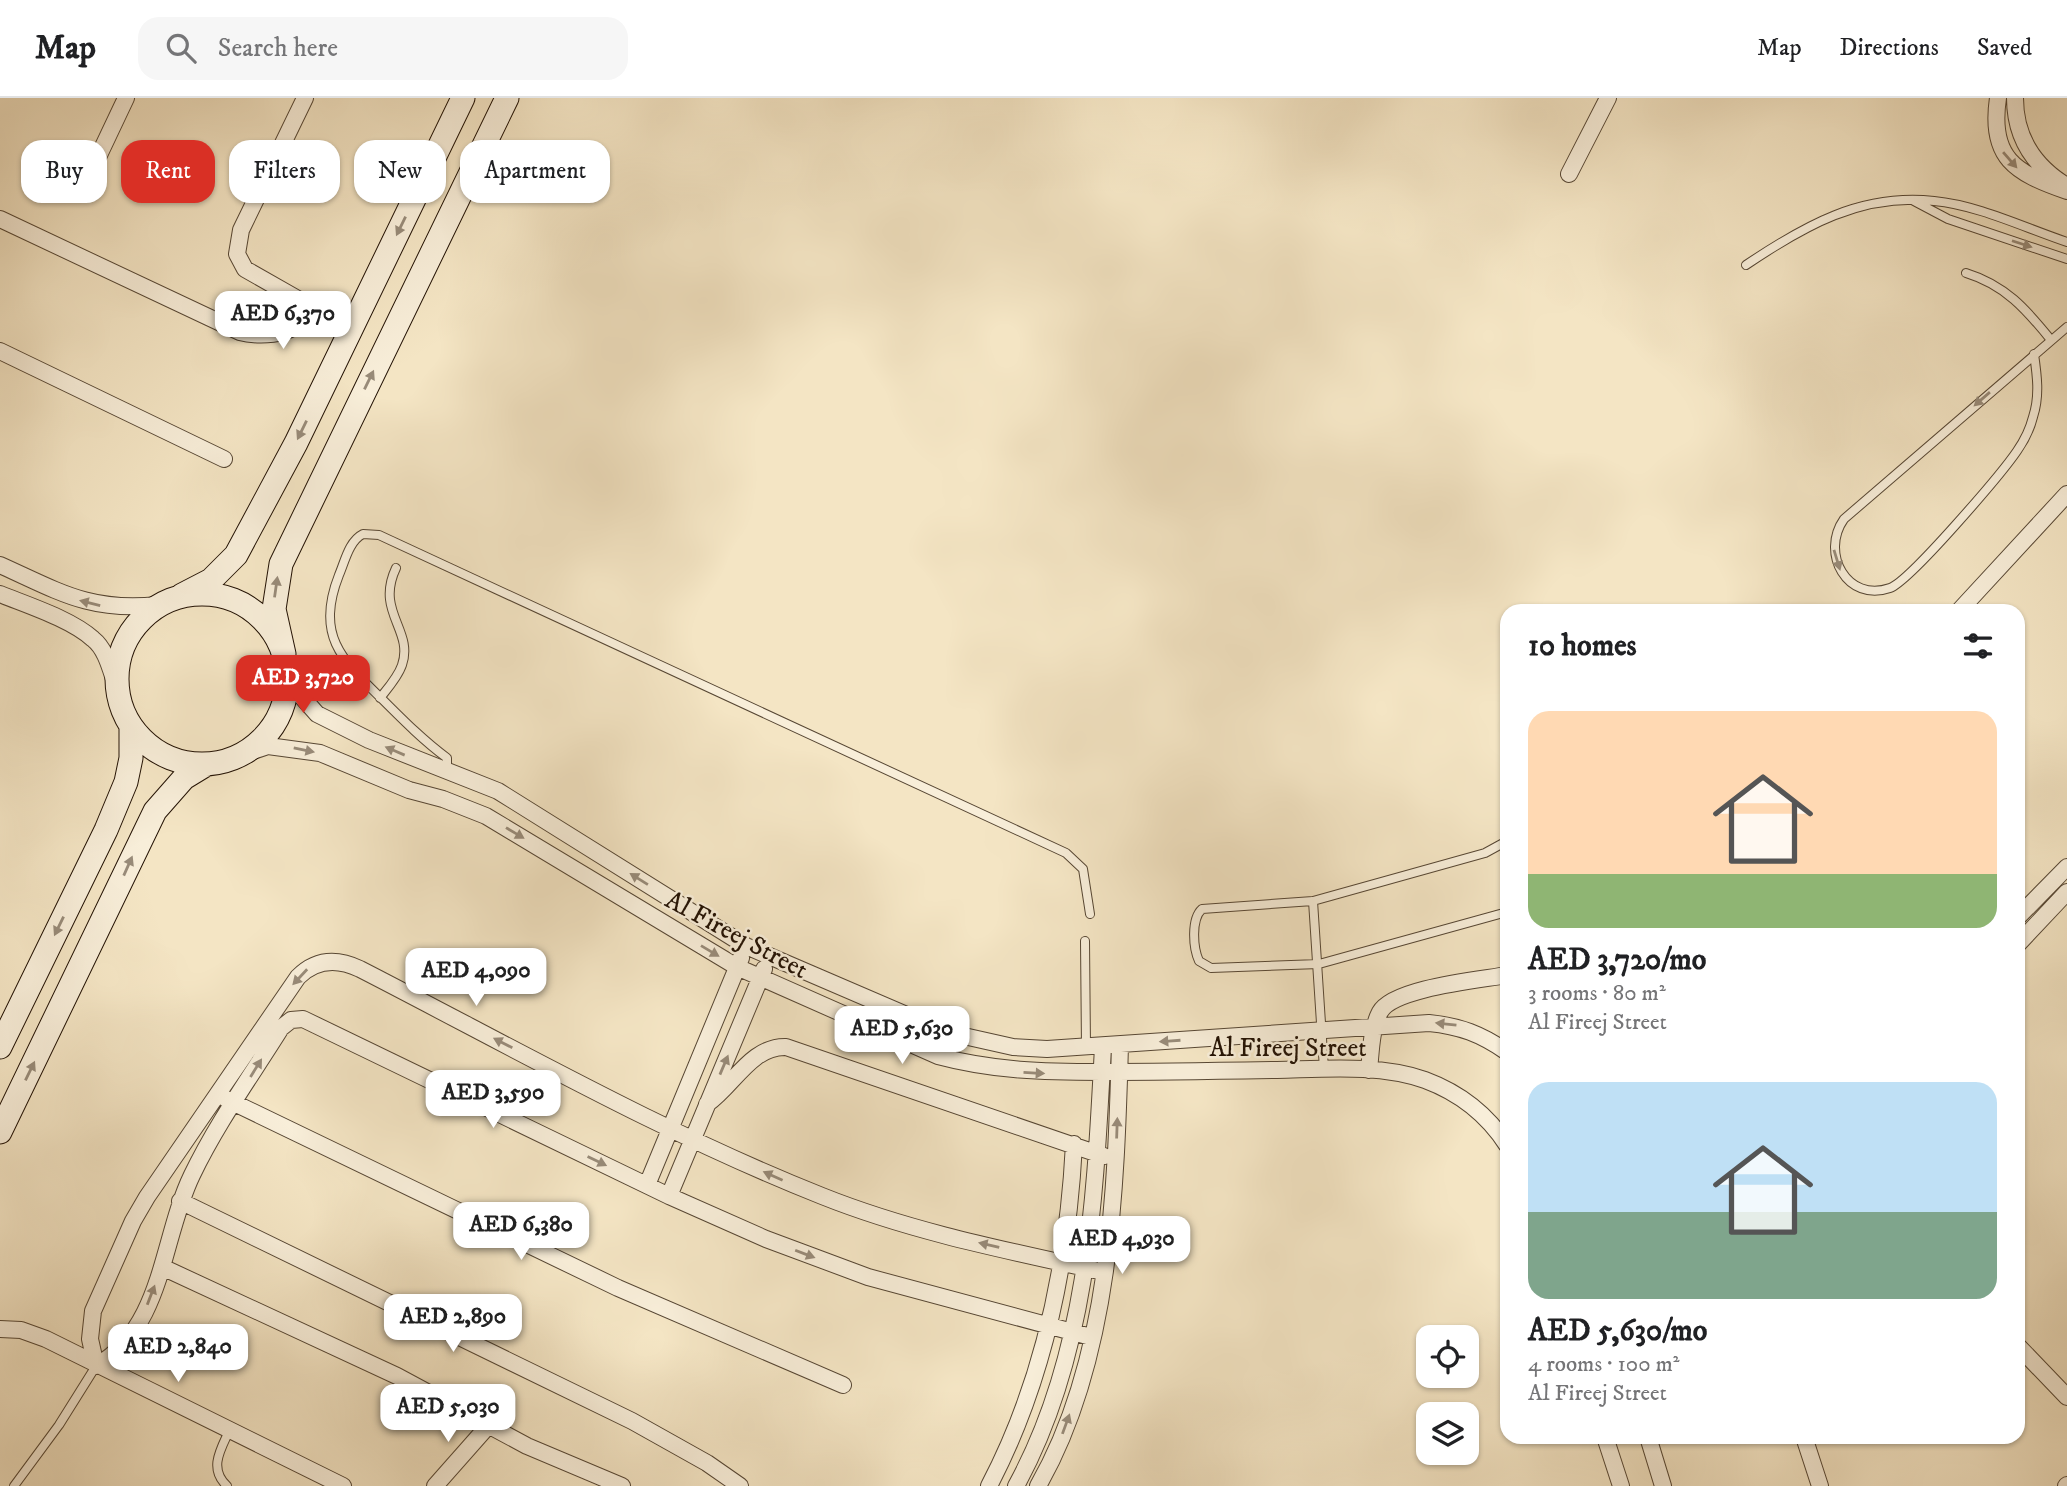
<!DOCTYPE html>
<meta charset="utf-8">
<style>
body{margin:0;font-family:"IM FELL DW Pica",serif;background:#f6f6f6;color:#202124;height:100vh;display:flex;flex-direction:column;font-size:26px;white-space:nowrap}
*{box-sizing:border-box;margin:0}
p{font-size:23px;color:#757577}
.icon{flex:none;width:38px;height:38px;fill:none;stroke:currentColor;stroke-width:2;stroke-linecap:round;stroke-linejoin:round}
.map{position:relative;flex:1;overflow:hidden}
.drawer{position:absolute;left:1500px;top:506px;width:525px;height:840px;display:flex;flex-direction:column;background:#fff;border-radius:21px;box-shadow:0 2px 5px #0004}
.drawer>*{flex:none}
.guide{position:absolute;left:21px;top:42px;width:665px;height:63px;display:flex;gap:14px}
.fabs{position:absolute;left:1416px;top:1227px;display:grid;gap:14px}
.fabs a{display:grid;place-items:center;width:63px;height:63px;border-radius:14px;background:#fff;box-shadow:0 2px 5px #0004;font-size:35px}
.price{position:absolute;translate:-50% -60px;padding:0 16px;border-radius:14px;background:#fff;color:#222;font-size:23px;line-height:46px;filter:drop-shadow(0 2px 4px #0008)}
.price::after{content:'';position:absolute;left:50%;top:42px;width:21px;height:16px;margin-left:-10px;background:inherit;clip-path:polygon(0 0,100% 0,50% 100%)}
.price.current{background:#d93025;color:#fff}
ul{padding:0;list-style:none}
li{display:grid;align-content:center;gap:14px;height:371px;padding:0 28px}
li span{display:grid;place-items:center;height:217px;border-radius:21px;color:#555}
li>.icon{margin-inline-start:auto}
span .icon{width:126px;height:126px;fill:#fffc;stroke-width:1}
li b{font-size:30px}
h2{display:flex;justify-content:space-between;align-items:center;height:84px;padding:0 28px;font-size:30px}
.tag{padding:0 24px;border-radius:21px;background:#fff;box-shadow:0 2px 5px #0004;font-size:24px;line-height:63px}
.tag.current{background:#d93025;color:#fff}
header{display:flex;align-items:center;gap:42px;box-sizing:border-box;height:98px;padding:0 35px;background:#fff;border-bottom:2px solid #e0e0e0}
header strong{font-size:33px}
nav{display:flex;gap:38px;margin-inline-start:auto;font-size:24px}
.search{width:490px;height:63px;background:#f6f6f6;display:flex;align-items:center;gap:18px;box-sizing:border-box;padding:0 24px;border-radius:21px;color:#757577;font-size:26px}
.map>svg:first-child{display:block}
</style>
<header>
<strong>Map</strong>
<div class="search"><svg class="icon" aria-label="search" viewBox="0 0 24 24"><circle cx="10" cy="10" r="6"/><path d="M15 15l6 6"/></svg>Search here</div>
<nav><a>Map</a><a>Directions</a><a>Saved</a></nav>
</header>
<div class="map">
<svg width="2067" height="1388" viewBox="0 0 2067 1388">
<rect width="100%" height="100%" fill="#f4e5c4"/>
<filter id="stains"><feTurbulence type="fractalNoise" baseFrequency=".00286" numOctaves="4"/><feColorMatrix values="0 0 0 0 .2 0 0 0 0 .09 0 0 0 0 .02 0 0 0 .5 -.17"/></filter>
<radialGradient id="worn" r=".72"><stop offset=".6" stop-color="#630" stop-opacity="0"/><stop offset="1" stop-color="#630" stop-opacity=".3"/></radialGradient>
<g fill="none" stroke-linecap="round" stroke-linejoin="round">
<!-- lane casing -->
<g stroke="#574734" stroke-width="10">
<path id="lane" d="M1914 103 1948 121 2067 161
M1746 167C1804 128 1861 95 1934 103 1978 107 2025 130 2067 144
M1966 175C2005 187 2026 211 2051 242
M2034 256C2037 277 2040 298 2033 319 2030 331 2024 343 2017 353 2002 375 1910 483 1890 490 1847 505 1820 455 1844 421L2067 229
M380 600C388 590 398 579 402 567 414 532 375 514 396 470
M447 671V660C424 643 404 623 383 602 342 562 315 538 339 477 345 463 349 443 363 436L379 437 1066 755 1083 771 1090 816
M1507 743 1485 755 1313 803 1202 811C1191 821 1193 850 1199 863L1211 870 1319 866 1507 814
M1313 803 1324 971
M1085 843 1086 950
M14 1388 59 1327 96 1268
M227 1388C208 1370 221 1351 230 1331"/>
</g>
<!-- street casing -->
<g stroke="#574734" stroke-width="18">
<path id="street" d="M1998 0C1989 60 2015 75 2067 93
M2015 0C2015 38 2033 67 2065 87
M91 74 126 0
M1569 76 1608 0
M0 121 240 234C261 240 314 237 303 204L245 171 237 156 241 132 305 0
M0 253 224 361
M0 467C60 494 90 514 158 507
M0 496C27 507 71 521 93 541 107 552 111 574 117 590
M1959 513 2067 396
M288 583 317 616 369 642 498 693 746 848 946 934 1013 949 1047 951 1429 925C1460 928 1481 936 1507 954
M238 658 268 648 320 655 409 692 443 701 486 718 737 869 938 958C994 973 1045 974 1102 974 1160 974 1219 973 1277 972 1325 971 1379 966 1425 982 1460 995 1487 1016 1507 1047
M2018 819 2067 769
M2018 846 2067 794
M1369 972C1371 954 1371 931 1380 914 1393 890 1479 882 1507 877
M226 1001 618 1190 843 1287
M707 1006C734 987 751 948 786 949L1104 1058
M647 1087 741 860
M669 1098 764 871
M180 1103 632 1323 707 1365 740 1388
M162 1169 397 1278 527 1348 622 1388
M0 1231 21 1232 46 1241 343 1388
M1091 1239 868 1179 766 1141 669 1098 303 921 291 922 281 930C251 978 217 1025 192 1077 161 1141 164 1229 96 1268L90 1241 93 1213 133 1123 147 1099 298 879C316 861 337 860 360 871 512 949 663 1035 822 1098 912 1134 1009 1153 1104 1174
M2018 1248 2067 1299
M1605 1339 1621 1388
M1648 1339 1663 1388
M1804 1339 1820 1388
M435 1388 488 1328
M989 1388C1044 1283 1068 1164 1074 1046
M1016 1388C1089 1255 1095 1097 1103 949
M1038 1388C1111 1261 1116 1090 1120 947
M2066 1388 2067 1387"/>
</g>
<!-- secondary casing -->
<g stroke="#231204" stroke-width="25">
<path id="secondary" d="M117 581a85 85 0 1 1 170 0a85 85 0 1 1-170 0Z
M182 497 211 482 236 457 296 345 463 0
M284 556 274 511 281 466 507 0
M0 949 106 732 126 684 131 660V628
M0 1034 155 713 184 680 207 666"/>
</g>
<!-- lane -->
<use href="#lane" stroke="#f8eed9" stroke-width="8"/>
<!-- street -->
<use href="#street" stroke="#f8eed9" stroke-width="16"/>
<!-- secondary -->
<use href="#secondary" stroke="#f8eed9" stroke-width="23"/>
</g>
<!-- one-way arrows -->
<defs><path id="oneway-solid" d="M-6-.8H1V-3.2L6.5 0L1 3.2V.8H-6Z" transform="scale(1.75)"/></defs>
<g fill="#988b79">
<use href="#oneway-solid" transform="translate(2010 62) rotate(49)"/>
<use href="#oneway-solid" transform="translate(401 128) rotate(116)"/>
<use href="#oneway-solid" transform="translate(2022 146) rotate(18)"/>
<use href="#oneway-solid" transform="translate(369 282) rotate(-64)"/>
<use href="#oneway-solid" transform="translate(1982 301) rotate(139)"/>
<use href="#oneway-solid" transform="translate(302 332) rotate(116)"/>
<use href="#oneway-solid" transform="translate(1837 462) rotate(73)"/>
<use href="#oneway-solid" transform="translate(276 489) rotate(-82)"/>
<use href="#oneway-solid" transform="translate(90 505) rotate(-166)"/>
<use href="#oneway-solid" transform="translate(304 652) rotate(12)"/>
<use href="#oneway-solid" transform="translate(395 653) rotate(-157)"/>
<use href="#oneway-solid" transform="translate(515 735) rotate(31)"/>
<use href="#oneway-solid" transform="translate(128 768) rotate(-66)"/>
<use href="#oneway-solid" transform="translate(639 781) rotate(-148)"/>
<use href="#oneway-solid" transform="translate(59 828) rotate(116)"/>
<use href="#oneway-solid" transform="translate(710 853) rotate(31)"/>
<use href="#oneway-solid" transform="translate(300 879) rotate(133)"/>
<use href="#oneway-solid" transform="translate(1446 926) rotate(-174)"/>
<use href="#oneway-solid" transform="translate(1170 943) rotate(176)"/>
<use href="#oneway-solid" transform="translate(503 945) rotate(-153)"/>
<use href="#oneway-solid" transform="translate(724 967) rotate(-67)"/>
<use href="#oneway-solid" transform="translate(256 970) rotate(-58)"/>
<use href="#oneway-solid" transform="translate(30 973) rotate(-64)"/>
<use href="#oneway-solid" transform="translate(1034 975) rotate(3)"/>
<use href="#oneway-solid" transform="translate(1117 1030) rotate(-88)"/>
<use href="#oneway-solid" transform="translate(597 1063) rotate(26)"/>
<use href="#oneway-solid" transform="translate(773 1078) rotate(-156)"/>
<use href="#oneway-solid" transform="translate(989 1147) rotate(-167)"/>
<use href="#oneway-solid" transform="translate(805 1156) rotate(21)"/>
<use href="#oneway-solid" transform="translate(151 1197) rotate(-69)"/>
<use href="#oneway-solid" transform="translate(1066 1326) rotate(-70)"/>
</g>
<g text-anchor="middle" stroke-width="5" stroke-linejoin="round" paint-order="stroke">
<!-- street labels -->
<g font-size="26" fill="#231204" stroke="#f8eed9">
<text transform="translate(737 836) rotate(28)" y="9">Al Fireej Street</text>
<text x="1288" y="958">Al Fireej Street</text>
</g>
</g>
<rect width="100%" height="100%" filter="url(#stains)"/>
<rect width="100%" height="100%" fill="url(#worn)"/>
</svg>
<div class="fabs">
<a><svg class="icon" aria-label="locate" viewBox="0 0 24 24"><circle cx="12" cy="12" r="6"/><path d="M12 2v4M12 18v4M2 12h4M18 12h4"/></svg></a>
<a><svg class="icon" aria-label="layers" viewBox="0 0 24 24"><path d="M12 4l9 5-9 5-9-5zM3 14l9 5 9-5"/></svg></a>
</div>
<b class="price" style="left:283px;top:253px">AED 6,370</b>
<b class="price current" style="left:303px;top:617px">AED 3,720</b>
<b class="price" style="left:476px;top:910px">AED 4,090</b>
<b class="price" style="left:902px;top:968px">AED 5,630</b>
<b class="price" style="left:493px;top:1032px">AED 3,590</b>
<b class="price" style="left:521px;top:1164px">AED 6,380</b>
<b class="price" style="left:1122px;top:1178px">AED 4,930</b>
<b class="price" style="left:453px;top:1256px">AED 2,890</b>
<b class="price" style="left:178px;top:1286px">AED 2,840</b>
<b class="price" style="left:448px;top:1346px">AED 5,030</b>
<div class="guide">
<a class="tag">Buy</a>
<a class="tag current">Rent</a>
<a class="tag">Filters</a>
<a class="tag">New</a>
<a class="tag">Apartment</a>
</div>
<section class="drawer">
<h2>10 homes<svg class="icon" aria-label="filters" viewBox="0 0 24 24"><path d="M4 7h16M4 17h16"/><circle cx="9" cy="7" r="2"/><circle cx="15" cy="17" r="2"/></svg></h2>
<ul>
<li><span style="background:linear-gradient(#ffd9b3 75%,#8fb573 0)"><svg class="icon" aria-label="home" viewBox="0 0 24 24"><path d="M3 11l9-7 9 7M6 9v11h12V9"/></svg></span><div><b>AED 3,720/mo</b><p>3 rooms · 80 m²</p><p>Al Fireej Street</p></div></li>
<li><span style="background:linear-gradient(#bfe0f5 60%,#7fa58c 0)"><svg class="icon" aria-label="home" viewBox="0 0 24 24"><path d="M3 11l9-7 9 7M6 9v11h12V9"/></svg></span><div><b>AED 5,630/mo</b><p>4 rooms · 100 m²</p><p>Al Fireej Street</p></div></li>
</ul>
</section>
</div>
